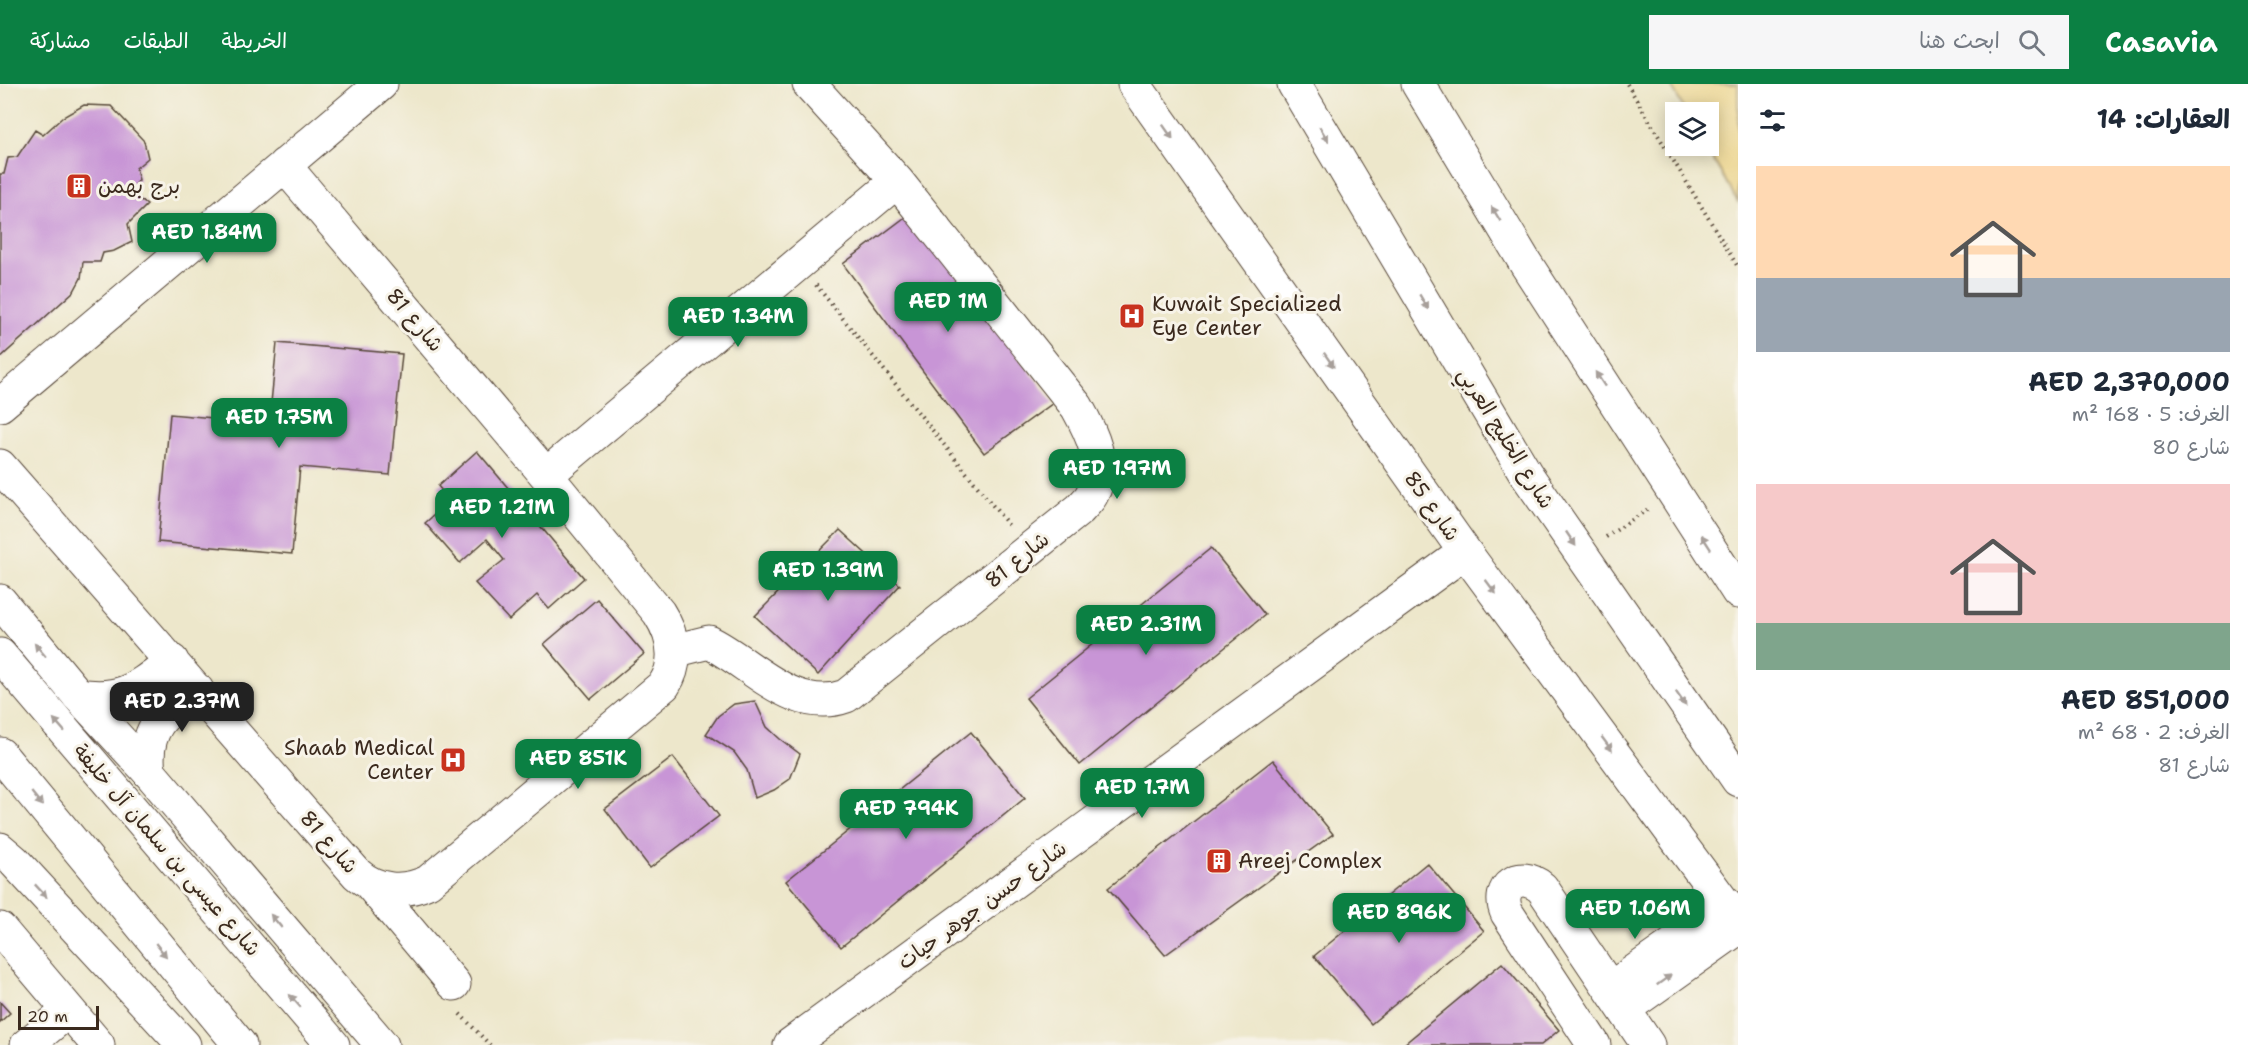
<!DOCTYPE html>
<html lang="ar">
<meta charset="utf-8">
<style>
body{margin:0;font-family:"Shantell Sans","Playpen Sans Arabic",sans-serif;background:#f6f6f7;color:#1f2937;direction:rtl;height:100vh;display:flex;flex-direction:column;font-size:22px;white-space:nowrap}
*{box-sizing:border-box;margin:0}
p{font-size:20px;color:#747a83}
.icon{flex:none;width:33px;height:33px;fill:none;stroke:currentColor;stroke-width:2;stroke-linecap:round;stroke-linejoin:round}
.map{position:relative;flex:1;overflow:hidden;direction:ltr}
.drawer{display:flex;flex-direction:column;background:#fff;width:510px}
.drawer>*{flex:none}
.tools{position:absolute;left:1665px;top:18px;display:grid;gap:12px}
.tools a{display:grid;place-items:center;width:54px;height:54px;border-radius:0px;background:#fff;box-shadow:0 3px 15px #0003;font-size:30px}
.scale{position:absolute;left:18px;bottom:15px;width:81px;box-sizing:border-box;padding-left:6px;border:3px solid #3b2a1e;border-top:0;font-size:16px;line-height:21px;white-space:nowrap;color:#3b2a1e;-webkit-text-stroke:4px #f7f3e8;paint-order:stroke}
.price{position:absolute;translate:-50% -51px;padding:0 14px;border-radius:12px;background:#0b8043;color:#fff;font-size:20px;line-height:39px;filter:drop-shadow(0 2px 3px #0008)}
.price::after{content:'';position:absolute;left:50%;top:36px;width:18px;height:14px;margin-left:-9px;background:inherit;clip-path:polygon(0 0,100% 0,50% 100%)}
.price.selected{background:#222;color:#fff}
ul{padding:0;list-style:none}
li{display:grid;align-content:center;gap:12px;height:318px;padding:0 18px}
li span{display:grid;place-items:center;height:186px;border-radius:0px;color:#555}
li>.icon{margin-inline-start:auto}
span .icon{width:108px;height:108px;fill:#fffc;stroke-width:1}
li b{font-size:26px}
h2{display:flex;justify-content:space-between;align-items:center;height:72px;padding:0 18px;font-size:26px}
header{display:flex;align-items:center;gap:36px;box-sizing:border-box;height:84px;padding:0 30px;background:#0b8043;color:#fff}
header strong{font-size:28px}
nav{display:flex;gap:33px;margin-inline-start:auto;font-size:21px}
.search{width:420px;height:54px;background:#f6f6f7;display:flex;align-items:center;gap:15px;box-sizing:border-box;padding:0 21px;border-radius:0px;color:#747a83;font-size:22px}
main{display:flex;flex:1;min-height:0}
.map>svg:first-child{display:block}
</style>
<header>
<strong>Casavia</strong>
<div class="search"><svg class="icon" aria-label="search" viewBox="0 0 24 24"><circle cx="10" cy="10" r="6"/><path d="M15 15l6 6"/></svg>ابحث هنا</div>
<nav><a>الخريطة</a><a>الطبقات</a><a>مشاركة</a></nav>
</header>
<main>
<section class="drawer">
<h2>العقارات: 14<svg class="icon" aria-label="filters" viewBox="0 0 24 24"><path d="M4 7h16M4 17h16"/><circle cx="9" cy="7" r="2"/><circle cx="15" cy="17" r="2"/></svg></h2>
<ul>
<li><span style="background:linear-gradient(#ffd9b3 60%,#9aa5b1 0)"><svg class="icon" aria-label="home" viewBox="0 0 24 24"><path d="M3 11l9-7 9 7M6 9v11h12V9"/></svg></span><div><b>AED 2,370,000</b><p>الغرف: 5 · 168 m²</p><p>شارع 80</p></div></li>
<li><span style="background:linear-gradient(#f6c9c9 75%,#7fa58c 0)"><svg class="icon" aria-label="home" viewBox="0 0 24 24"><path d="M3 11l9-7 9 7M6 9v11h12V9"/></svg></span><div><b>AED 851,000</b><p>الغرف: 2 · 68 m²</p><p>شارع 81</p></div></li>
</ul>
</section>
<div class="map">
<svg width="1738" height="961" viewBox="0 0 1738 961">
<rect width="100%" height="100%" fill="#f7f3e8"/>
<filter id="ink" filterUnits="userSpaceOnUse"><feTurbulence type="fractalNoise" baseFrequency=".0167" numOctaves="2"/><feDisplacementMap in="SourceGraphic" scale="12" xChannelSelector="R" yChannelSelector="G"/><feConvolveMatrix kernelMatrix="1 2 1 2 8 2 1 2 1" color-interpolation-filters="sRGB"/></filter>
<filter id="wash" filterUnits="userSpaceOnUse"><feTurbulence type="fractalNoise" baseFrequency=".008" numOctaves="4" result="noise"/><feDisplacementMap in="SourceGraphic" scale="24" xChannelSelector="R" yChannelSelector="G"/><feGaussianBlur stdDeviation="1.35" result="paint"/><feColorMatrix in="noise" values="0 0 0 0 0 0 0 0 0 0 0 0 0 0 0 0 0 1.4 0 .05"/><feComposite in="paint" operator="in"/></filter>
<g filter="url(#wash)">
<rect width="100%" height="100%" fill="#ede7cb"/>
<!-- sand -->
<path fill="#eeda9e" stroke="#94825e" stroke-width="1.5" d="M1670 0H1738V118L1705 62H1708V28H1686Z"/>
<g id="blocks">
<!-- building -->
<path fill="#c895d6" d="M84 21 111 22 144 57 148 74 136 84 139 96 130 108 147 121 128 140 132 158 114 167 103 169 100 178H83L81 194 74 207 0 274V90H4L8 74 17 73 35 46 43 51 63 33Z
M912 128 1053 319 984 369 843 180Z
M277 259 402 270 390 391 300 383 292 470 158 458 170 330 269 339Z
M477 367 584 494 549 525 537 511 509 536 475 499 504 476 487 455 460 479 425 439 450 417 438 402Z
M840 446 900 501 818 591 755 532Z
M1211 464 1265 531 1080 681 1026 614Z
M597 515 644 570 591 615 544 560Z
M755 617 767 643 780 655 800 670 790 695 774 706 755 714 747 686 734 668 706 650 718 632 734 620Z
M971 648 1025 714 841 863 786 797Z
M673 673 719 732 650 784 605 725Z
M1273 676 1333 750 1165 871 1108 804Z
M1427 779 1484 847 1371 940 1314 872Z
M1502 879 1559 946 1541 961H1403Z
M0 918 10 929 0 938Z"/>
</g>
</g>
<g filter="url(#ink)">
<use href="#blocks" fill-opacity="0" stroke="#564638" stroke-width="1.5"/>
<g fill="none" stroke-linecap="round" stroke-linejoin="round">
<!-- minor casing -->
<g stroke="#564638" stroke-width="35">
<path id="minor" d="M1134 0 1465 468 1738 838
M0 321 381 0
M0 382 357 790C377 808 404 809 428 798L664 601C680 577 673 551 659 529L546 391 284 81
M546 391 897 97
M673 567 709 558C753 580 794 631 846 612L1080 425C1084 420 1090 415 1092 410 1108 382 1091 348 1077 323L897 97 809 0
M78 611C124 618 137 604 172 577
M149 688C143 643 164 629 197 606
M0 765 13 776 184 961
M371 801 454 900
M0 845 98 961
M1611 904 1689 849 1725 819
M1624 925 1738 844
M27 961 68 927
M790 961 1465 468
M1594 961 1507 829C1495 803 1520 785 1542 804L1648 961"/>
</g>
<!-- major casing -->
<g stroke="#564638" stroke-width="35">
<path id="major" d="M1294 0 1526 390 1738 696
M1418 0 1526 180 1738 508"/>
</g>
<!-- highway casing -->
<g stroke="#564638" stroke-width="35">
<path id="highway" d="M0 517 78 611 149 688 382 961
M0 571 333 961
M0 670 240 961"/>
</g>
<!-- path -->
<path stroke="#564638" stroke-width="4" stroke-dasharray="1.5 4.5" stroke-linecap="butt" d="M1627 0 1738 183
M816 201 1010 443
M1606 453 1650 424
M460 930 490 961"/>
<!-- minor -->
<use href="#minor" stroke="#fff" stroke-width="33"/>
<!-- major -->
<use href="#major" stroke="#fff" stroke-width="33"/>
<!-- highway -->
<use href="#highway" stroke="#fff" stroke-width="33"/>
</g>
<!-- one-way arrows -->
<defs><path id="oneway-solid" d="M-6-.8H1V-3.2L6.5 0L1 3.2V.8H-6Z" transform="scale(1.5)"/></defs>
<g fill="#a79f9a">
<use href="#oneway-solid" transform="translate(1168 48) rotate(55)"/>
<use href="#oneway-solid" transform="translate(1324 50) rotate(59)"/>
<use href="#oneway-solid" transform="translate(1496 130) rotate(-121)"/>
<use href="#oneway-solid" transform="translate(1424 218) rotate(59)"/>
<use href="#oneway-solid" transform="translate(1329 276) rotate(55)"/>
<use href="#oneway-solid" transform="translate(1600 295) rotate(-123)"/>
<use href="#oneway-solid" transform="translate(1571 455) rotate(56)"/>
<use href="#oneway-solid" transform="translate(1706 458) rotate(-123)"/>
<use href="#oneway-solid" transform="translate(1491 503) rotate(53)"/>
<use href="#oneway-solid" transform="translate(40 566) rotate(-130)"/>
<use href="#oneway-solid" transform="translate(1681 615) rotate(55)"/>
<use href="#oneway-solid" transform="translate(59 641) rotate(-131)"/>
<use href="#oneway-solid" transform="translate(1607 660) rotate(53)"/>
<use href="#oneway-solid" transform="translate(37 715) rotate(51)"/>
<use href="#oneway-solid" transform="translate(41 807) rotate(47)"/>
<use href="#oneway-solid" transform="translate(276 837) rotate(-130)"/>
<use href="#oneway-solid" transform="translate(161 866) rotate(51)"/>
<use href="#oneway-solid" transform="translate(1664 896) rotate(-36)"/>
<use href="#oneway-solid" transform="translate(295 917) rotate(-131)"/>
</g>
</g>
<!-- icons -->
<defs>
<g id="building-square" transform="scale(1.35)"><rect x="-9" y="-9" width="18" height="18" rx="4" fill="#c8321e" stroke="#f7f3e8"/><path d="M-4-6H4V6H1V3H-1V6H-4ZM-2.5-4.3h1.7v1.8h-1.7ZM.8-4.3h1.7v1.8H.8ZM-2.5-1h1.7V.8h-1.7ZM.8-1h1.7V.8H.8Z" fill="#fff"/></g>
<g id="hospital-square" transform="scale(1.35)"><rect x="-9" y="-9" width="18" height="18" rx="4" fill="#c8321e" stroke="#f7f3e8"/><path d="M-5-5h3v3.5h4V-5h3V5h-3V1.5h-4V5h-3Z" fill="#fff"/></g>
</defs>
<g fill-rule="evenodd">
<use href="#building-square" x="79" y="102"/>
<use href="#hospital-square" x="1132" y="232"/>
<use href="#hospital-square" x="453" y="676"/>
<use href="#building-square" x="1219" y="777"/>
</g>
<g text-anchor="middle" stroke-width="6" stroke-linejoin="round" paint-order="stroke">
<!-- poi labels -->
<g font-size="21" fill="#3b2a1e" stroke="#f7f3e8" text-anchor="start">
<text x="98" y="109">برج بهمن</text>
<text x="1152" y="227">Kuwait Specialized<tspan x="1152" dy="24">Eye Center</tspan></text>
<text x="434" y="671" text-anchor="end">Shaab Medical<tspan x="434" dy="24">Center</tspan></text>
<text x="1238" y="784">Areej Complex</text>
</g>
<!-- street labels -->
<g font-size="21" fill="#3b2a1e" stroke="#f7f3e8">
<text transform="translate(415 236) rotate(50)" y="7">شارع 81</text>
<text transform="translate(1506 354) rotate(58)" y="7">شارع الخليج العربي</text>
<text transform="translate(1432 422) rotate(55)" y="7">شارع 85</text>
<text transform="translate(1017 476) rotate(-39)" y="7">شارع 81</text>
<text transform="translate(329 758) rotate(49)" y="7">شارع 81</text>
<text transform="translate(167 766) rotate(49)" y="7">شارع عيسى بن سلمان آل خليفة</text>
<text transform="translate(982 821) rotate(-36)" y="7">شارع حسن جوهر حيات</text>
</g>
</g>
</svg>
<div class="tools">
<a><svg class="icon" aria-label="layers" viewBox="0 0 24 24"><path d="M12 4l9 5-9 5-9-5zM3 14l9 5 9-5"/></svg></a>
</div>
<div class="scale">20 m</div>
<b class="price" style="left:207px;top:180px">AED 1.84M</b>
<b class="price" style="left:948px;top:249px">AED 1M</b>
<b class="price" style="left:738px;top:264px">AED 1.34M</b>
<b class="price" style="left:279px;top:365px">AED 1.75M</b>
<b class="price" style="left:1117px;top:416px">AED 1.97M</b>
<b class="price" style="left:502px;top:455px">AED 1.21M</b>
<b class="price" style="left:828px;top:518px">AED 1.39M</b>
<b class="price" style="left:1146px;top:572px">AED 2.31M</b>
<b class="price selected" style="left:182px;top:649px">AED 2.37M</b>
<b class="price" style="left:578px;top:706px">AED 851K</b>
<b class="price" style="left:1142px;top:735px">AED 1.7M</b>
<b class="price" style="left:906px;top:756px">AED 794K</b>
<b class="price" style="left:1635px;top:856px">AED 1.06M</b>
<b class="price" style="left:1399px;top:860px">AED 896K</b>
</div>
</main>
